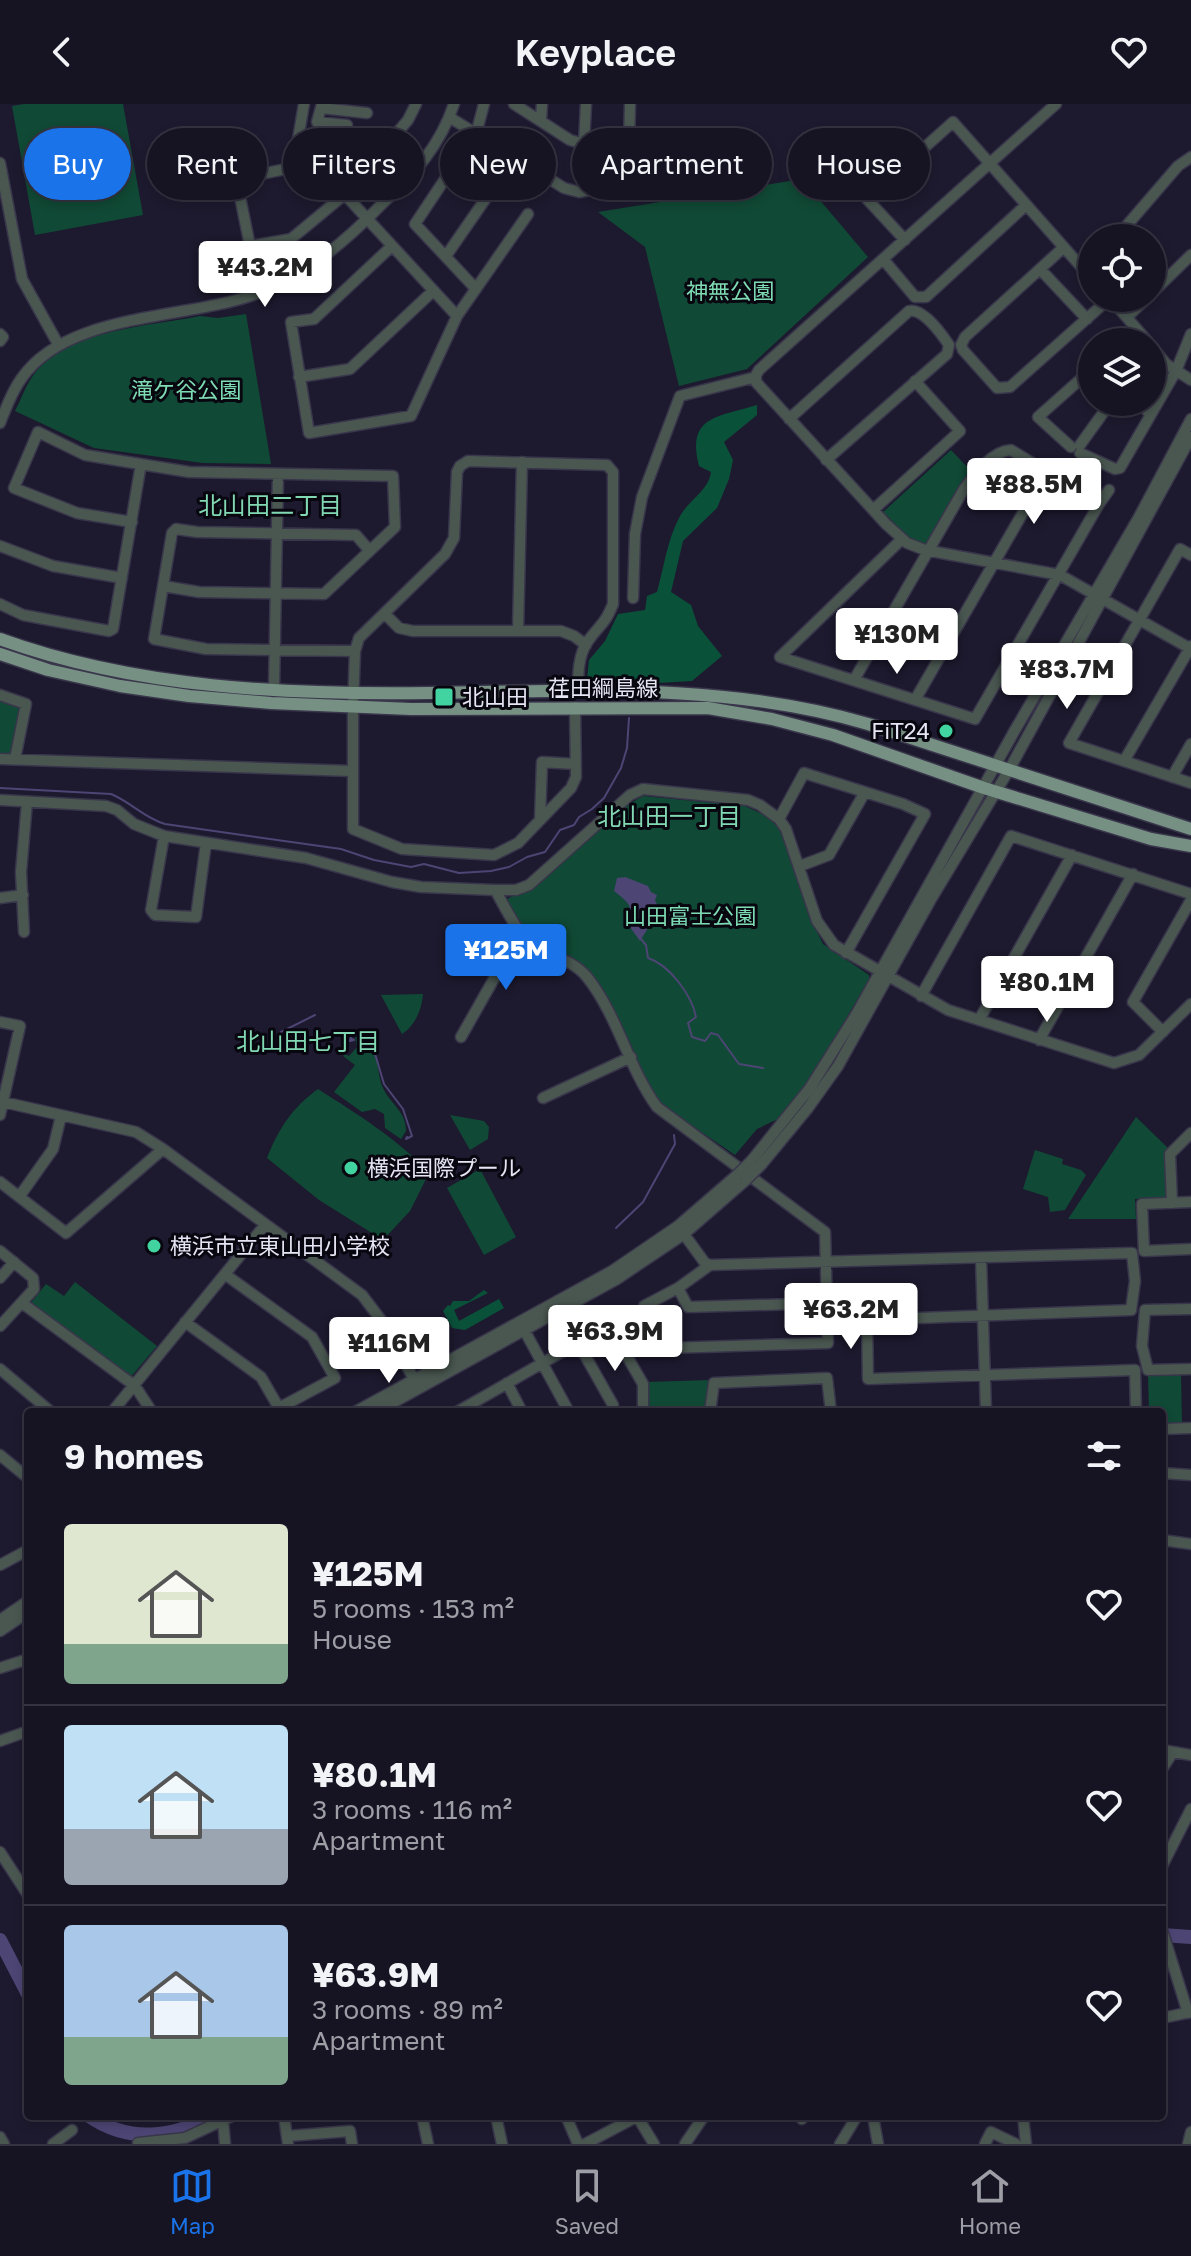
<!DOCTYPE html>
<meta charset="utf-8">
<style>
body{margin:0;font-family:"Golos Text","Noto Sans JP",sans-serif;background:#232130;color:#f1f3f6;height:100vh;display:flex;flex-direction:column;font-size:30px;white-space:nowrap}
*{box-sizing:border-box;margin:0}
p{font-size:26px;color:#9e9ea6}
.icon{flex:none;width:44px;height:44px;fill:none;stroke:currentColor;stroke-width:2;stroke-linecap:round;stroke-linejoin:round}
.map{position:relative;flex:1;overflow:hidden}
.drawer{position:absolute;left:24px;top:1304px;width:1142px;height:712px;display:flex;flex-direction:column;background:#161423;border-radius:8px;box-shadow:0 4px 12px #0003,0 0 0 2px #353341}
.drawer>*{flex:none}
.guide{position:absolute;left:24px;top:24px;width:1144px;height:72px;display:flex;gap:16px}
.controls{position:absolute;left:1078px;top:120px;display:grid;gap:16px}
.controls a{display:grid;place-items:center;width:88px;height:88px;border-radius:50%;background:#161423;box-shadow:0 4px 12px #0003,0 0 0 2px #353341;font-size:40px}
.price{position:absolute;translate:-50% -68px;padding:0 18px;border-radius:8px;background:#fff;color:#222;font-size:26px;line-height:52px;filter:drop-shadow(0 2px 4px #0008)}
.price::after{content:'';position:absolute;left:50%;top:48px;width:24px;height:18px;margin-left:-12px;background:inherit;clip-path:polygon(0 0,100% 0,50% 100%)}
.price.active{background:#1a73e8;color:#fff}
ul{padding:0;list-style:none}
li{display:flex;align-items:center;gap:24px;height:200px;padding:0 40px}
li+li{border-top:2px solid #353341}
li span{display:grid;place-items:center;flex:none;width:224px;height:160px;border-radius:8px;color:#555}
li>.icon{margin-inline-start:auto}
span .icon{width:96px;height:96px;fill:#fffc;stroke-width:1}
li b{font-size:34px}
h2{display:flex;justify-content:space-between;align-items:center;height:96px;padding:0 40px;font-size:34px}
.chip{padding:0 28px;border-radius:36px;background:#161423;box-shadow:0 4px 12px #0003,0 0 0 2px #353341;font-size:28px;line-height:72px}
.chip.active{background:#1a73e8;color:#fff}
header{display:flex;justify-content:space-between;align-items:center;height:104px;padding:0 40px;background:#161423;font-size:36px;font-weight:600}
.tabs{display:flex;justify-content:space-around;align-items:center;height:112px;border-top:2px solid #353341;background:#161423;font-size:22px;color:#9e9ea6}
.tabs a{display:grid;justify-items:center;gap:4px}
.tabs .active{color:#1a73e8}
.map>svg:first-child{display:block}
</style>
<header><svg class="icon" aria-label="back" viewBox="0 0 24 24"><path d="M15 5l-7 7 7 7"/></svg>Keyplace<svg class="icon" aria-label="heart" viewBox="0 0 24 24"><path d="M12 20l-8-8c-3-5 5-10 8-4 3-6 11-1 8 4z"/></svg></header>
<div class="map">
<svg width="1191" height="2040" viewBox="0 0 1191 2040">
<rect width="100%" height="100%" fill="#1d1a2f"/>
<!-- green -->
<path fill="#104935" d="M24 0H123L143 111 35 131 12 2Z
M802 75 868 153 747 265 679 282 645 143 598 108Z
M246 210 271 360 203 359 94 344 15 307C21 296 25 283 32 273 66 225 146 223 200 212L218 214Z
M951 346 972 368 927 443 908 433 883 408Z
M0 596 22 603 11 651H0Z
M643 692 745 702 768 713 779 724 788 742 809 811 823 840 869 871V876L804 985 782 1013 757 1025 735 1051 659 999 645 981 631 941 591 873 537 838 523 824 505 796 541 778 626 702Z
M423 890C422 905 415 922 402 930L381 891Z
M355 933C381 935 375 966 383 984 391 1001 406 1007 406 1027L401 1035 385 1024 384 1010 375 1005 362 1008 334 988 355 961 343 952 345 950 349 952 357 943Z
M318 985C357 1010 398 1035 429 1069L410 1107 383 1136 319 1096 267 1054C279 1024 292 1004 318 985Z
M450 1011 484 1017 489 1023 488 1035 470 1046Z
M1136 1013 1168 1044 1164 1050 1166 1093 1135 1095 1136 1115H1068Z
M1035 1046 1063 1055 1062 1060 1081 1066 1086 1071 1065 1106 1050 1108 1048 1093 1023 1085Z
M480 1065 516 1133 484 1151 447 1084Z
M75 1178 157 1242 130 1274 29 1201 46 1180 64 1192Z
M1181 1269 1182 1320H1162V1308H1149L1148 1270Z
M710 1276 707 1308H646L647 1278Z"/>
<!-- forest -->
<path fill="#0a513a" d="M757 301V311L724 338 733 356 729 375 717 404 683 437 671 488 691 501 698 522 722 552 692 577 641 580 587 576 589 556 605 537 618 510 645 506 647 492 657 488C664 463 667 437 679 414 688 396 708 388 711 368L699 362C686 312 718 313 757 301Z
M484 1186 488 1189 454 1206 459 1217 499 1195 504 1204 465 1226 452 1224 443 1207 448 1201 450 1202 453 1197H469Z"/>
<!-- water -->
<path fill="#4d4574" d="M625 773 648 782 651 788 657 791 655 796 663 813 667 811 670 815 669 823 650 821 640 837 630 823C631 799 632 802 614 787L617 774Z"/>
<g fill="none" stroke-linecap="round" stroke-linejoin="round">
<!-- stream -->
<path stroke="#4d4574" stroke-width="2" d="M0 684 111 690C131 698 144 714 165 720L341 745 374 756 411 763 424 760 459 769 491 767 509 763 527 753 545 748 560 726 574 721 579 713 592 705 604 694 621 664 627 644 629 614
M641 835 646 841 648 854C670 861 692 892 696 913L688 919 692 933 705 937 711 929 718 931 739 960 763 964
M281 928 315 911
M352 935 354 936 350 937 351 932 362 931 373 943 384 980 403 1005 412 1032 406 1035 407 1033
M616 1124 643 1098 675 1040 674 1031"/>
<!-- river -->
<path stroke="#4d4574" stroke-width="14" d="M1162 1831 1191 1833
M0 1836 28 1890
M89 2012C130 2040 172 2033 216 2012"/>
<!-- minor casing -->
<g stroke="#39364b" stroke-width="13">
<path id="minor" d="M304 0 296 47 299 53 325 69 457 212
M322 0 317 18 347 21
M514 0 570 36 584 40 629 34
M1056 0 759 266 756 271V278L886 420 907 439 925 446 1060 471 1191 545
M321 4 367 9
M449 13 564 84 579 88 628 79 630 0
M541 16 542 0
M476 30 484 0
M584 40 586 0
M299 53 286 65 241 74 237 78 250 142 291 135 344 91 408 16 416 0
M0 59 22 175 58 240
M453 63 415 120 476 185
M1116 134 1178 62 1191 53
M905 136 867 95 953 18 1092 175
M392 142 314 215 291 218 309 329 411 312 457 212 528 110
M1063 144 965 233 961 241 963 246 997 284 1010 283 1110 194
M446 152 491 87
M883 155 915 193H926L1025 102
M1081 163 1092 154
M1040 165 1087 215
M1152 189 1191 151
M1110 194 1148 238
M1127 213 1147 194
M0 230 3 233 0 237
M1121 238 1135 223
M1152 243 1166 260 1191 276
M299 273 350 265 433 187
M1139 298 1150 310
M789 315 909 207C923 204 941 229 949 241L947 250 826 356
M0 319C6 304 11 289 21 275 67 208 184 216 256 190 307 171 347 136 384 98 415 69 440 42 454 0
M1080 341 1111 298
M1071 343 1038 313 1092 265
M1080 349 1115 365 1120 364 1176 267 1191 230
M1099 400 1109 386
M873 406 960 327 915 277
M132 418 77 409 14 384 38 328 85 351 189 368 393 372 395 423 324 490 199 488 163 482
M0 442 53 462 122 474
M1191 451 1180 445 1069 639 1191 679
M633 494 635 430 642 393 680 292 756 273
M0 500 23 511 109 527 113 525 141 360
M385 510 399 524 413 527H561L574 532 586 541
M518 527 522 358
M355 547 206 545 154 535 172 429 176 425 197 428 356 431 369 446
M854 576 964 385C975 370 992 347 1011 346L1099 400 975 615 780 553 902 435
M274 585 278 370
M0 591 26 600 15 655
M915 596 1047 367
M575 603 576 673 571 684 518 739 494 751 402 745 353 725V602L355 547 359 534 445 450 454 434 457 368 460 362 468 357 607 361 613 368V500C604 522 600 520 588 537 578 551 578 570 578 587
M0 655 352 667
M1124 657 1191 542
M1172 673 1191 640
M0 696 106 702 117 706 134 720 164 732 306 754 392 778 421 783 495 786H516L529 781 630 691 643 685 748 696 760 701 779 715 786 725 817 817 834 841 948 906 1114 959 1139 951 1191 900
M779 715 804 669 903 700 925 710 846 849
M540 716 542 658 575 660
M164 732 151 806 155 811 196 813 206 739
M800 762 829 751 865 688
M495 786C506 804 516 829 534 841 551 852 573 856 587 873 618 912 628 963 657 1003L825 1128 828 1239 668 1244 644 1202 678 1184 710 1161
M0 794 23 791
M24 828 21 768 27 698
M921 892 1011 732 1191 790
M979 916 1072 751
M0 918 20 922 0 1011
M1163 928 1133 898 1191 796
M461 933 521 827
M1039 936 1133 770
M543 994 631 953
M3 998 136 1028 163 1045 362 1191 381 1216 419 1284
M752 1056 810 984 857 909 1015 626 1139 413 1191 315
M761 1061 808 1004 838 962 930 797 1009 666 1191 333
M0 1078 66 1129 163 1045
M19 1093 53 1045 61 1012
M1191 1098 1142 1100 1144 1147 1191 1145
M1172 1099 1170 1050 1191 1029
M678 1122 705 1159 710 1161 1132 1149 1135 1177 1131 1206 867 1216 868 1275 1135 1266 1136 1308
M0 1147 33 1174 34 1185 0 1222
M981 1154 986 1308
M0 1174 14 1158
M678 1184 688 1203 828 1199
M22 1199 135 1282 152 1308
M1191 1205 1145 1206 1142 1242 1148 1266 1191 1265
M185 1218 261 1273 279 1304 335 1274 312 1233 226 1171
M522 1222 569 1308
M578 1239 613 1301V1308
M0 1265 51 1308
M507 1279 522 1308
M112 1308 265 1121
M355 1308 612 1167 678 1122 737 1071
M376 1308 617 1175 684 1130 746 1076
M457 1308 609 1221 643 1280V1308
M710 1308 714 1279 827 1274 831 1308
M1162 1325 1191 1324
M0 1351 28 1374
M1162 1369 1191 1371
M1162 1436 1191 1440
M0 1461 28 1446
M0 1516 28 1497
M0 1527 28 1508
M0 1564 28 1555
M0 1637 28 1627
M1162 1646 1191 1651
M1162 1665 1173 1648
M0 1748 28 1791
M1162 1762 1191 1705
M1162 1826 1188 1909
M1162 1914 1191 1908
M284 2012 288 2040
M422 2012 428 2040
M496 2012 502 2040
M566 2012 578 2040
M637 2012 654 2040
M873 2012 878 2040
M1023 2012 1026 2040
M802 2015 804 2012
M223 2016 225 2040
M288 2032 350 2027 352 2040
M0 2033 4 2040
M138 2039 185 2034 232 2012
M53 2040 72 2026
M585 2040 638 2012
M685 2040 704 2012
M840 2040 857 2012
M985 2040 991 2028 1016 2040
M1188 2040 1191 2028"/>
</g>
<!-- major casing -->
<g stroke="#39364b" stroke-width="15">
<path id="major" d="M0 535C135 584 287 591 429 589 575 587 726 578 868 620L1191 725
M0 550 48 566 120 582 189 592 271 599 411 605 708 604 772 615 833 631 984 684 1151 735 1191 742"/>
</g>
<!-- minor -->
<use href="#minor" stroke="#4a5751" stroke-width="10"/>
<!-- major -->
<use href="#major" stroke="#779084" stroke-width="12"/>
<!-- minor-bridge casing -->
<g stroke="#39364b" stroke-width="13" stroke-linecap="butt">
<path id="minor-bridge" d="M737 1071 752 1056
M746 1076 761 1061"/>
</g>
<!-- minor-bridge -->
<use href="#minor-bridge" stroke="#4a5751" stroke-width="10"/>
</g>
<!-- markers -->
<g fill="#42d4a0" stroke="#08060f" stroke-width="3">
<rect x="434" y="583" width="20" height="20" rx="4"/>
<circle cx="946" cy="627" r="8"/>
<circle cx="351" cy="1064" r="8"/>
<circle cx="154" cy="1142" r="8"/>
</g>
<g text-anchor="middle" stroke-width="6" stroke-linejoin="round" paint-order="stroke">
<!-- park labels -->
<g font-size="22" fill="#7edcb4" stroke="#08060f">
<text x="730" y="195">神無公園</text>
<text x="186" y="294">滝ケ谷公園</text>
<text x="690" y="820">山田富士公園</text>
</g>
<!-- street labels -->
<g font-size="22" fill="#e6e5f4" stroke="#08060f">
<text x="603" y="592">荏田綱島線</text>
</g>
<!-- poi labels -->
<g font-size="22" fill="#e6e5f4" stroke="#08060f" text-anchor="start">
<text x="462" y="601">北山田</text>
<text x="930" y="635" text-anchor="end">FiT24</text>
<text x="367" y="1072">横浜国際プール</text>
<text x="170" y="1150">横浜市立東山田小学校</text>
</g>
<!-- neighbourhood labels -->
<g font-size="24" fill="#81d8b3" stroke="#08060f">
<text x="270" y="410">北山田二丁目</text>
<text x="669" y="721">北山田一丁目</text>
<text x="308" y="946">北山田七丁目</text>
</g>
</g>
</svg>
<div class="controls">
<a><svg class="icon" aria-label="locate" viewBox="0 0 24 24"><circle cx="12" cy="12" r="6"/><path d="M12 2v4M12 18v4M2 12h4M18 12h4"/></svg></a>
<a><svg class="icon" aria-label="layers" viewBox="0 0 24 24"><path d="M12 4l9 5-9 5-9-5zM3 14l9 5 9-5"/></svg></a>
</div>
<b class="price" style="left:265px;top:205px">¥43.2M</b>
<b class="price" style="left:1034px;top:422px">¥88.5M</b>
<b class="price" style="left:897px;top:572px">¥130M</b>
<b class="price" style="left:1067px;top:607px">¥83.7M</b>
<b class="price active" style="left:506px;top:888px">¥125M</b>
<b class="price" style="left:1047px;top:920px">¥80.1M</b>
<b class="price" style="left:851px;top:1247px">¥63.2M</b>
<b class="price" style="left:615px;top:1269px">¥63.9M</b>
<b class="price" style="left:389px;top:1281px">¥116M</b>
<div class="guide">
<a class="chip active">Buy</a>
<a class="chip">Rent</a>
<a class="chip">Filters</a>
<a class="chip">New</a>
<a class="chip">Apartment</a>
<a class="chip">House</a>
</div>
<section class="drawer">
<h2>9 homes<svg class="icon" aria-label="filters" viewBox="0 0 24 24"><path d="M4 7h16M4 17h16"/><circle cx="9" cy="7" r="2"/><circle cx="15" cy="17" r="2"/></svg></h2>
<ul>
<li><span style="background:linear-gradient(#dfe7d0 75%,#7fa58c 0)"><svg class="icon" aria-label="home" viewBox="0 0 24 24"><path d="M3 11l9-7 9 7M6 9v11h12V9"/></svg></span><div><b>¥125M</b><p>5 rooms · 153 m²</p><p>House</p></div><svg class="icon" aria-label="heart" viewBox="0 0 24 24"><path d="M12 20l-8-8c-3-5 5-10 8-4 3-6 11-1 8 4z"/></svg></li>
<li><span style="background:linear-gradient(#bfe0f5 65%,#9aa5b1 0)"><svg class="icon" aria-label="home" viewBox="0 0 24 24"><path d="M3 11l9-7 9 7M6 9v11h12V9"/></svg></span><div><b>¥80.1M</b><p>3 rooms · 116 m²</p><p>Apartment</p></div><svg class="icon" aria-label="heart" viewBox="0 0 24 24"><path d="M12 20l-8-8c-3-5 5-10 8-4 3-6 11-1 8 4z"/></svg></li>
<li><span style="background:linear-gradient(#a9c7e8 70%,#7fa58c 0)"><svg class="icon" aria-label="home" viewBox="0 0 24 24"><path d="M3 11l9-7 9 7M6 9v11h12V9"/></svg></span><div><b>¥63.9M</b><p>3 rooms · 89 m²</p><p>Apartment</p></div><svg class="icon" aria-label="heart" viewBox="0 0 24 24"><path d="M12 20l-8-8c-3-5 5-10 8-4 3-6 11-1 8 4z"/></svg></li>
</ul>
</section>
</div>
<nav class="tabs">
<a class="active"><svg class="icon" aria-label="map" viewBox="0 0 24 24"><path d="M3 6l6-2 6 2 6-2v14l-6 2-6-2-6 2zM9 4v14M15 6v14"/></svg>Map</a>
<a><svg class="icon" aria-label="saved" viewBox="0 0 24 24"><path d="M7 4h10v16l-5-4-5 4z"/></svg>Saved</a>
<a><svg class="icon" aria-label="home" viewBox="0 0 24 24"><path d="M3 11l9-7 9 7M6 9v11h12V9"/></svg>Home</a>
</nav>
